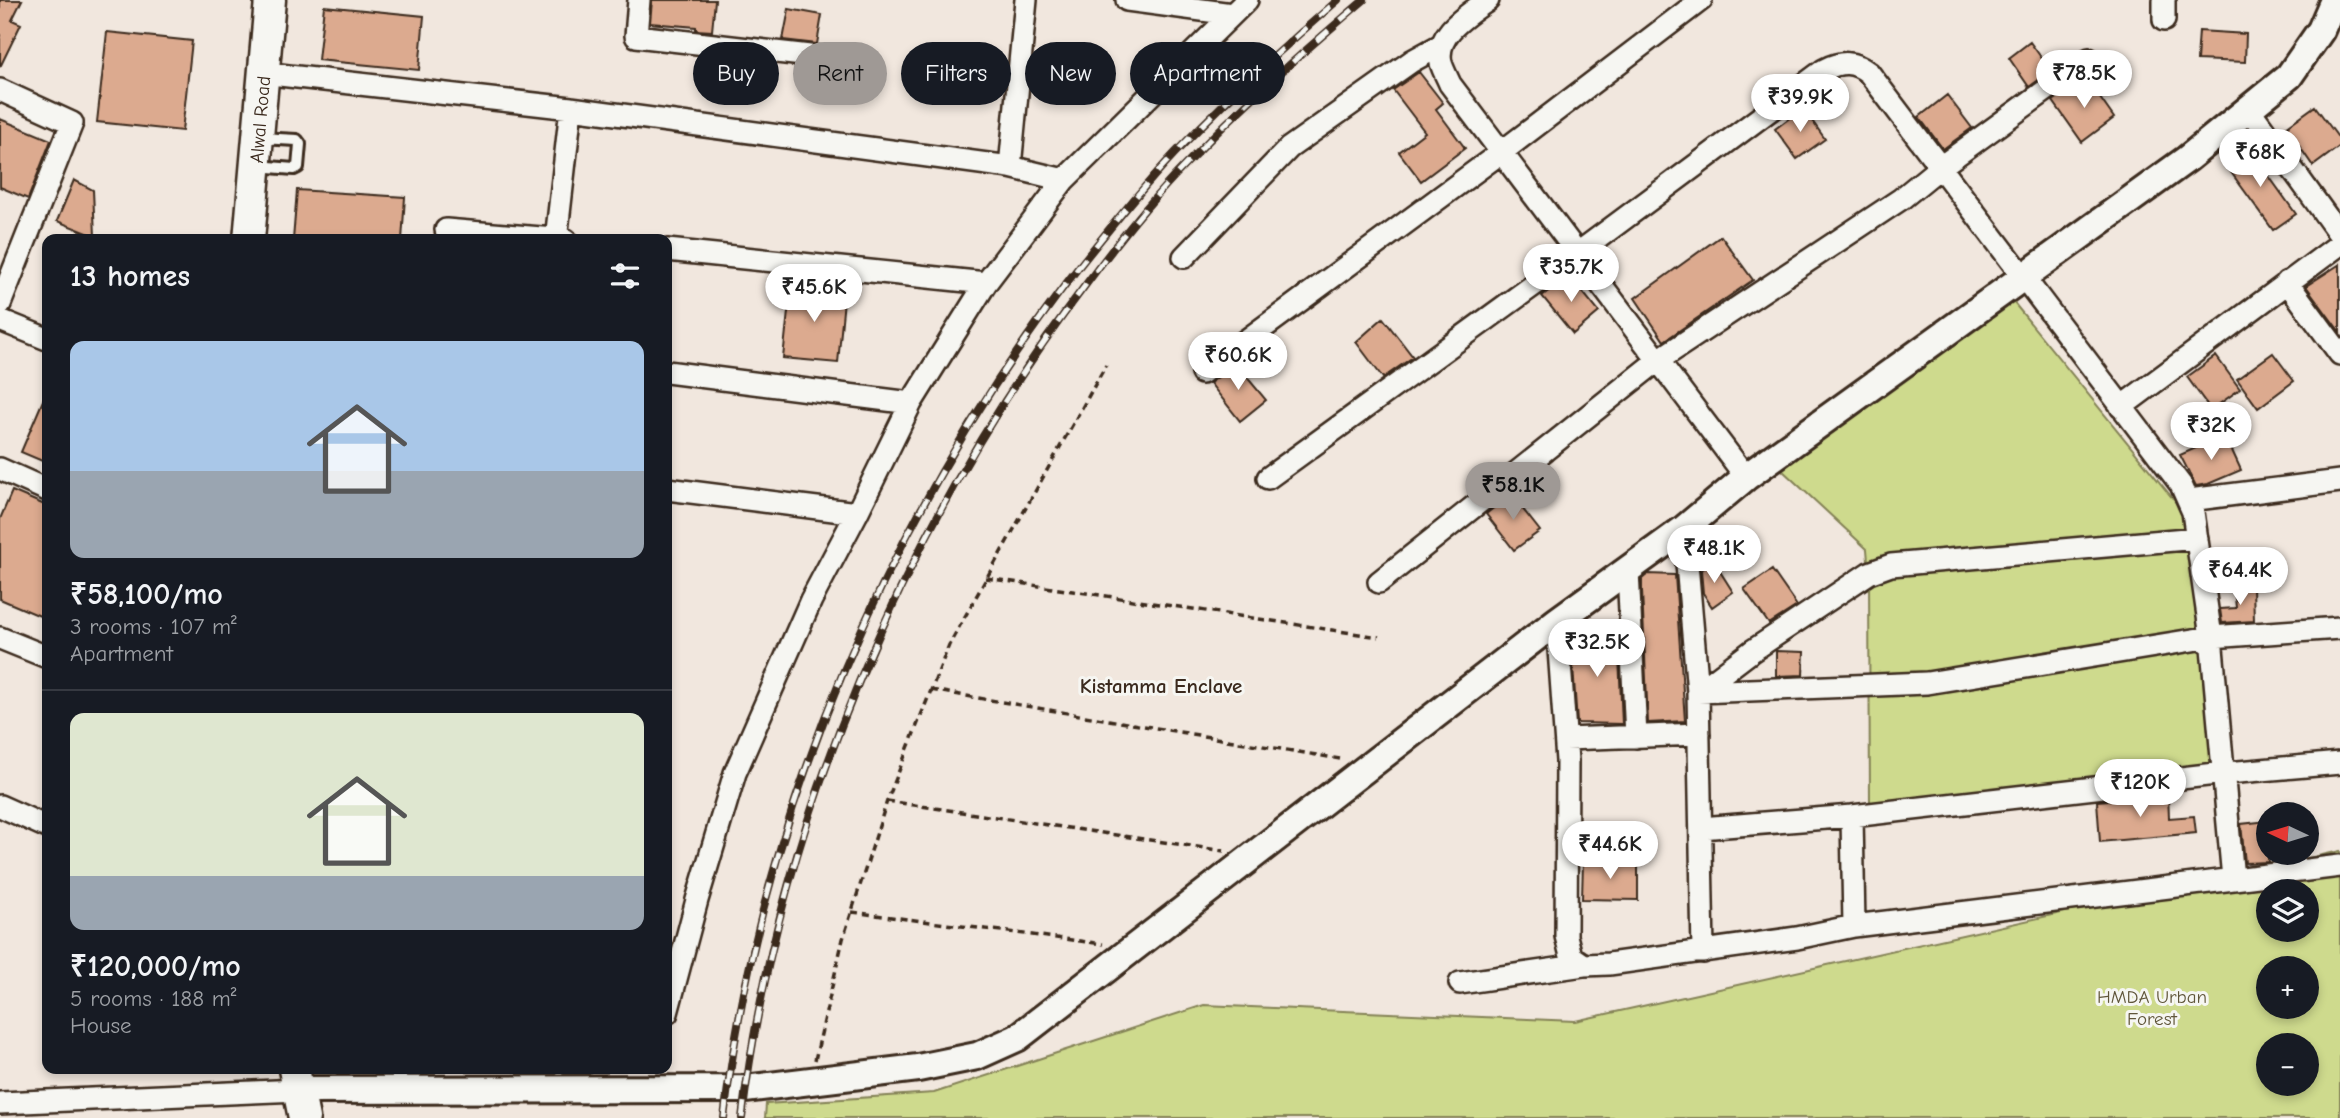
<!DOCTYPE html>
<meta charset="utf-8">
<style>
body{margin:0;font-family:"Comic Neue",sans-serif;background:#20242c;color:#f1f3f6;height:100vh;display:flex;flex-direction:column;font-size:26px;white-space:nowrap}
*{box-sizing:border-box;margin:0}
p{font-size:23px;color:#9ea1a6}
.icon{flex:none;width:38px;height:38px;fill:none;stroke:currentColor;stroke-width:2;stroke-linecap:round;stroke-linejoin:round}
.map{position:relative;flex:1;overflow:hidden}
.details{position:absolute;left:42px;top:234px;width:630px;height:840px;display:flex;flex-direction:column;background:#171b24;border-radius:14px;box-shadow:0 4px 10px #0003}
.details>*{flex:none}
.hud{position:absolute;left:693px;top:42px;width:665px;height:63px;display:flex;gap:14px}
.needle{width:46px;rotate:274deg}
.controls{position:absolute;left:2256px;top:802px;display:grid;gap:14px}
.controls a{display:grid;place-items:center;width:63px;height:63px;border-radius:50%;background:#171b24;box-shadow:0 4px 10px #0003;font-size:35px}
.price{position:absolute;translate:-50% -60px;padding:0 16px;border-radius:24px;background:#fff;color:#222;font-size:23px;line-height:46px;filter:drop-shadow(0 2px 4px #0008)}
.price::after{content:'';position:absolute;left:50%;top:42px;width:21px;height:16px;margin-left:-10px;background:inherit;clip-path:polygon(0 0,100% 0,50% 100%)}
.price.on{background:#9f9995;color:#111}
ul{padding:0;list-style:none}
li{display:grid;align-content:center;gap:14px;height:371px;padding:0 28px}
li+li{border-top:2px solid #363941}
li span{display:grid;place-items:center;height:217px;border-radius:14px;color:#555}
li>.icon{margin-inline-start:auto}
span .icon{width:126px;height:126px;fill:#fffc;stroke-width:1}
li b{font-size:30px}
h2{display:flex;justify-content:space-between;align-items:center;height:84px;padding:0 28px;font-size:30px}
.pill{padding:0 24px;border-radius:32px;background:#171b24;box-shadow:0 4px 10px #0003;font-size:24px;line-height:63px}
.pill.on{background:#9f9995;color:#111}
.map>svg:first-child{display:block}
</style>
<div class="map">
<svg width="2340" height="1118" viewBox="0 0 2340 1118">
<rect width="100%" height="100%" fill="#f1e7de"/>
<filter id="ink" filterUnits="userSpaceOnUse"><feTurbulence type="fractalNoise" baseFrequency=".0143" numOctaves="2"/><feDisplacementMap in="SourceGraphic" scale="14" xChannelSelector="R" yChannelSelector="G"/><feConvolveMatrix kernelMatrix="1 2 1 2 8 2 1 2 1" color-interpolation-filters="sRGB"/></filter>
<g filter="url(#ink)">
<!-- green -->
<path fill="#ceda8d" stroke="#848256" stroke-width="2" fill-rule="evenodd" d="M2010 298 2191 521 2216 772 1870 809 1869 573 1867 549 1782 470Z
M2340 851V1118H765L766 1104 934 1093 1204 1005 1575 1021ZM2268 891H2306V929H2268ZM2268 968H2306V1006H2268ZM2268 1045H2306V1083H2268Z"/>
<!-- building -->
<path fill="#dcaa8f" stroke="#3b2a1e" stroke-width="2" d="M0 0H22L12 20 21 24 0 67Z
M652 0H715L712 31 696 30V27L650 23Z
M324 6 424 16 419 70 318 60Z
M789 9 822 15 817 44 783 40Z
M2199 31 2246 34 2245 62 2197 60Z
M107 32 192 41 182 131 97 122Z
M2030 42 2051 71 2029 87 2009 58Z
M1419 72 1443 103 1436 109 1465 148 1421 181 1399 152 1425 132 1393 90Z
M2086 78 2114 118 2082 142 2053 101Z
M1947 95 1972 128 1943 149 1919 117Z
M2315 106 2340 140V146L2313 166 2286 127Z
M1803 108 1825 139 1797 159 1775 129Z
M0 119 51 140 28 199 0 187Z
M2248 147 2296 214 2273 230 2225 164Z
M74 180 93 190 95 236 57 221Z
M297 190 405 197 402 240H293Z
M1721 236 1753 280 1664 341 1635 298Z
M2340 264V332L2306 286Z
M1569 275 1599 312 1573 334 1542 296Z
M791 284 845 289 838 363 783 358Z
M1383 318 1413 357 1383 378 1356 342Z
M2273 353 2294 381 2258 408 2237 379Z
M2216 356 2240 389 2211 410 2187 377Z
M1236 364 1266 400 1240 421 1210 383Z
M47 391V463L21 452Z
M2225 435 2241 470 2208 484 2196 486 2180 455Z
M12 491 47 506V619L0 599V519Z
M1511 494 1540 531 1514 550 1486 514Z
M1714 562 1733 592 1712 607 1703 593 1701 570Z
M1772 570 1797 606 1769 624 1744 589Z
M1648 574 1675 575 1685 721 1648 723 1642 591V579Z
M2253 586 2254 621 2222 623 2220 609 2236 608 2234 588Z
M1602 633H1618L1622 724 1577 723 1571 637H1602Z
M1776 651 1804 652 1803 675 1776 676Z
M2168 795 2169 818 2194 816 2196 833 2100 842 2097 801Z
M2268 821V862L2245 863 2241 824Z
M1583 862H1638V900L1582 899Z"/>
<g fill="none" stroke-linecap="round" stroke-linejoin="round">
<!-- service casing -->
<g stroke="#3b2a1e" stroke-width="16">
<path id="service" d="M257 166 294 169 298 167 300 144 297 140 260 138"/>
</g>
<!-- minor casing -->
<g stroke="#3b2a1e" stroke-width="26">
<path id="minor" d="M639 0 636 36 854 61
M1127 0 1232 14
M1488 0C1468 15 1434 34 1441 63 1443 70 1447 77 1450 84L1746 477
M2164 0V20
M262 73 571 108 1010 167 1064 180 986 283 911 403 857 513 811 600 735 773 697 900 667 1013
M0 90 72 123 0 304
M2249 109 2340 235
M1010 167 1026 0
M1064 180 1247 0
M446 230 566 240
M556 240 571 108
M667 250 986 283
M1184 257 1289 148 1412 61 1441 45
M2287 282 2340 354
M0 320 47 339
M667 372 911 403
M1202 373 1503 151 1701 0
M2121 407 2340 244
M0 469 47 490
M1268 478 1578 253 1824 70C1841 61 1854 61 1869 73L2181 485 2193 512 2211 637 2233 879
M667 489 857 513
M2189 500 2340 481
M1684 529 1698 692 1703 952
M1628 570 1636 737
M1379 582 1657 361 1901 199 1939 168 2089 59
M1557 621 1567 761 1566 936 1571 956 1584 965 1609 964 1797 938 1854 926 2340 866
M0 638 47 657
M1698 692 1927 683 2211 637 2340 628
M1698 692 1752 651 1869 573 1891 565 2197 538
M1566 739 1699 734
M0 806 47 827
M1852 816 1854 926
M1701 828 1852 816 2216 774 2340 763
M1460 983 1584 965
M0 1103 299 1090"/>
</g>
<!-- tertiary casing -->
<g stroke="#3b2a1e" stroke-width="32">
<path id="tertiary" d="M299 1090 745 1089 918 1068 977 1056 1017 1038 1557 621 1684 529 1746 477 2187 159 2289 76 2321 30 2334 0"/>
</g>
<!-- secondary casing -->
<g stroke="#3b2a1e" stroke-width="35">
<g id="secondary">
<path id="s1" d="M249 240 270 0"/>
<path d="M294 1069 304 1118"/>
</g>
</g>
<!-- path -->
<path stroke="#3b2a1e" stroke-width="3.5" stroke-dasharray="7 5" stroke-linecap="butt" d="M986 578 1379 637
M931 690 1340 759
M887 801 1224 851
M852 912 1103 944
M815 1060 843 939 887 801 949 645 1106 365"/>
<!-- service -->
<use href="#service" stroke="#f6f6f2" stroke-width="10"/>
<!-- minor -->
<use href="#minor" stroke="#f6f6f2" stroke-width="21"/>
<!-- tertiary -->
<use href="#tertiary" stroke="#f6f6f2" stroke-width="26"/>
<!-- secondary -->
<use href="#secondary" stroke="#f6f6f2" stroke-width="30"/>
<!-- rail casing -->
<g stroke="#3b2a1e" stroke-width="8">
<path id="rail" d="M724 1118C760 814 891 509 1078 268 1109 229 1141 189 1175 153 1227 99 1281 49 1338 0
M742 1118C777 825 906 522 1084 287 1115 245 1148 203 1185 165 1241 106 1302 53 1364 0"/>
</g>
<!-- rail -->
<use href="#rail" stroke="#f6f6f2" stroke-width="5" stroke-dasharray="16" stroke-linecap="butt"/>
</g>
</g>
<g text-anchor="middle" stroke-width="6" stroke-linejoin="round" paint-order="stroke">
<!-- street labels -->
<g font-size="19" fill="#3b2a1e" stroke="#f6f6f2">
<text dy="7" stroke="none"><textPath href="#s1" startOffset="121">Alwal Road</textPath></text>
</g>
<!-- park labels -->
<g font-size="19" fill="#60563a" stroke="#f6f6f2">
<text x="2152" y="1003">HMDA Urban<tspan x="2152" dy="22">Forest</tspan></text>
</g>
<!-- neighbourhood labels -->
<g font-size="21" font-weight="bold" fill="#3b2a1e" stroke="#f6f6f2">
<text x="1161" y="693">Kistamma Enclave</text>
</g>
</g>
</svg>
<div class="controls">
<a><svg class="needle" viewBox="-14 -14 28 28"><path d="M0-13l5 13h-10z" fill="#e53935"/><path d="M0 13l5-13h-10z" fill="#9ea1a6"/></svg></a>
<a><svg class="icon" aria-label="layers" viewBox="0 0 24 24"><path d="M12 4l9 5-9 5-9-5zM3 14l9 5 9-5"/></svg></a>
<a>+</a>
<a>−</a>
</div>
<b class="price" style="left:2084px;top:110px">₹78.5K</b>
<b class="price" style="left:1800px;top:134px">₹39.9K</b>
<b class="price" style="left:2260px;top:189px">₹68K</b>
<b class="price" style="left:1571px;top:304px">₹35.7K</b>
<b class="price" style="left:814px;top:324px">₹45.6K</b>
<b class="price" style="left:1238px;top:392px">₹60.6K</b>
<b class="price" style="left:2211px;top:462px">₹32K</b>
<b class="price on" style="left:1513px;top:522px">₹58.1K</b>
<b class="price" style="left:1714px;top:585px">₹48.1K</b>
<b class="price" style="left:2240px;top:607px">₹64.4K</b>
<b class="price" style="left:1597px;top:679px">₹32.5K</b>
<b class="price" style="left:2140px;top:819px">₹120K</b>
<b class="price" style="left:1610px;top:881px">₹44.6K</b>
<div class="hud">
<a class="pill">Buy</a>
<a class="pill on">Rent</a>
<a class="pill">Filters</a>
<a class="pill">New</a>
<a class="pill">Apartment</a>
</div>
<section class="details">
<h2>13 homes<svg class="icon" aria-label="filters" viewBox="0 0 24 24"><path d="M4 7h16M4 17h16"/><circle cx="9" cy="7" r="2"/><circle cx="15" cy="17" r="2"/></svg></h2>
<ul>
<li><span style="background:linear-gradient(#a9c7e8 60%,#9aa5b1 0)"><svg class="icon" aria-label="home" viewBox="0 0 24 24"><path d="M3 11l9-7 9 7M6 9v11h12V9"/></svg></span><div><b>₹58,100/mo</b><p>3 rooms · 107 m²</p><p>Apartment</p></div></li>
<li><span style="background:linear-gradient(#dfe7d0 75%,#9aa5b1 0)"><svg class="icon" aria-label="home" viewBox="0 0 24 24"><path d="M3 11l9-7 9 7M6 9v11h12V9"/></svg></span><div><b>₹120,000/mo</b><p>5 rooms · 188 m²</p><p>House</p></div></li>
</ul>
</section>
</div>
